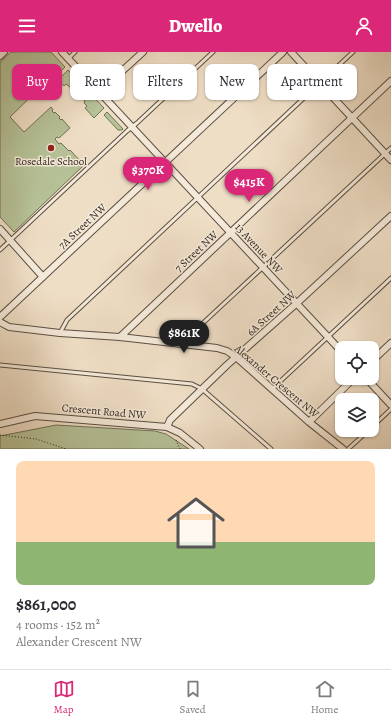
<!DOCTYPE html>
<meta charset="utf-8">
<style>
body{margin:0;font-family:Alegreya,serif;background:#f2f2f3;color:#2b2b33;height:100vh;display:flex;flex-direction:column;font-size:15px;white-space:nowrap}
*{box-sizing:border-box;margin:0}
p{font-size:13px;color:#7c7c81}
.icon{flex:none;width:22px;height:22px;fill:none;stroke:currentColor;stroke-width:2;stroke-linecap:round;stroke-linejoin:round}
.map{position:relative;height:397px;overflow:hidden}
.sheet{display:flex;flex-direction:column;background:#fff;flex:1}
.sheet>*{flex:none}
.guide{position:absolute;left:12px;top:12px;width:367px;height:36px;display:flex;gap:8px}
.tools{position:absolute;left:335px;top:289px;display:grid;gap:8px}
.tools a{display:grid;place-items:center;width:44px;height:44px;border-radius:8px;background:#fff;box-shadow:0 1px 3px #0004;font-size:20px}
.price{position:absolute;translate:-50% -34px;padding:0 9px;border-radius:14px;background:#db2777;color:#fff;font-size:13px;line-height:26px;filter:drop-shadow(0 1px 2px #0008)}
.price::after{content:'';position:absolute;left:50%;top:24px;width:12px;height:9px;margin-left:-6px;background:inherit;clip-path:polygon(0 0,100% 0,50% 100%)}
.price.selected{background:#222;color:#fff}
ul{padding:0;list-style:none}
li{display:grid;align-content:center;gap:8px;height:212px;padding:0 16px}
li+li{border-top:1px solid #e1e1e2}
li span{display:grid;place-items:center;height:124px;border-radius:8px;color:#555}
li>.icon{margin-inline-start:auto}
span .icon{width:72px;height:72px;fill:#fffc;stroke-width:1}
li b{font-size:17px}
.chip{padding:0 14px;border-radius:8px;background:#fff;box-shadow:0 1px 3px #0004;font-size:14px;line-height:36px}
.chip.selected{background:#db2777;color:#fff}
header{display:flex;justify-content:space-between;align-items:center;height:52px;padding:0 16px;background:#db2777;color:#fff;font-size:18px;font-weight:800}
.tab-bar{display:flex;justify-content:space-around;align-items:center;height:56px;border-top:1px solid #e1e1e2;background:#fff;font-size:11px;color:#7c7c81}
.tab-bar a{display:grid;justify-items:center;gap:2px}
.tab-bar .selected{color:#db2777}
.map>svg:first-child{display:block}
</style>
<header><svg class="icon" aria-label="menu" viewBox="0 0 24 24"><path d="M4 6h16M4 12h16M4 18h16"/></svg>Dwello<svg class="icon" aria-label="person" viewBox="0 0 24 24"><circle cx="12" cy="8" r="4"/><path d="M4 21q1-7 8-7t8 7"/></svg></header>
<div class="map">
<svg width="391" height="397" viewBox="0 0 391 397">
<rect width="100%" height="100%" fill="#efdec6"/>
<filter id="stains"><feTurbulence type="fractalNoise" baseFrequency=".005" numOctaves="4"/><feColorMatrix values="0 0 0 0 .2 0 0 0 0 .09 0 0 0 0 .02 0 0 0 .5 -.17"/></filter>
<radialGradient id="worn" r=".72"><stop offset=".6" stop-color="#630" stop-opacity="0"/><stop offset="1" stop-color="#630" stop-opacity=".3"/></radialGradient>
<!-- green -->
<path fill="#b6c298" stroke="#707057" d="M11 0H51L65 15 55 25 48 28 10 65 24 80 51 55 53 58 52 59 54 61 55 60 60 65 59 66 61 68 62 67 70 76 59 86 57 85 55 87 59 92 61 91 69 99 70 98 84 113 14 180 0 165V10Z
M68 18 104 56 94 66 85 56 87 54 84 51 85 49 72 35 71 36 66 32 64 34 58 28Z
M107 60 123 77 122 78H118L104 63Z
M56 373 155 379 166 382 189 397H0V384Z"/>
<g fill="none" stroke-linecap="round" stroke-linejoin="round">
<!-- lane casing -->
<g stroke="#5a4f42" stroke-width="5">
<path id="lane" d="M68 7 75 0
M0 198 127 79 137 71 213 0
M60 281 67 268 353 0
M186 293 188 285 391 96
M0 313 192 332 202 337 271 397
M272 337 391 226
M372 375 391 357
M348 397 369 378"/>
</g>
<!-- street casing -->
<g stroke="#5a4f42" stroke-width="8">
<path id="street" d="M62 0 342 300
M291 0 391 108
M0 4 4 0
M99 40 143 0
M0 177 43 225
M0 265 283 0
M0 270 9 275 60 281 120 285 217 296 227 299 236 305 309 370 343 397
M120 285 391 29
M372 309 391 291
M366 326 391 353
M309 370 354 326
M0 372 35 364 167 375 180 381 200 397
M167 375 170 368 227 313 297 251 391 164"/>
</g>
<!-- path -->
<path stroke="#291f16" stroke-width="1" stroke-dasharray="1 2" stroke-linecap="butt" d="M0 383 36 387 66 397
M176 388 180 397"/>
<!-- lane -->
<use href="#lane" stroke="#f5eada" stroke-width="3"/>
<!-- street -->
<use href="#street" stroke="#f5eada" stroke-width="6"/>
</g>
<!-- markers -->
<circle fill="#8f2418" stroke="#f5eada" stroke-width="1.5" cx="51" cy="96" r="4"/>
<g text-anchor="middle" stroke-width="3" stroke-linejoin="round" paint-order="stroke">
<!-- poi labels -->
<g font-size="11" fill="#291f16" stroke="#f5eada">
<text x="51" y="113">Rosedale School</text>
</g>
<!-- street labels -->
<g font-size="11" fill="#291f16" stroke="#f5eada">
<text transform="translate(82 174) rotate(-43)" y="4">7A Street NW</text>
<text transform="translate(259 196) rotate(47)" y="4">13 Avenue NW</text>
<text transform="translate(196 199) rotate(-43)" y="4">7 Street NW</text>
<text transform="translate(271 261) rotate(-42)" y="4">6A Street NW</text>
<text transform="translate(277 329) rotate(40)" y="4">Alexander Crescent NW</text>
<text transform="translate(104 359) rotate(5)" y="4">Crescent Road NW</text>
</g>
</g>
<rect width="100%" height="100%" filter="url(#stains)"/>
<rect width="100%" height="100%" fill="url(#worn)"/>
</svg>
<div class="tools">
<a><svg class="icon" aria-label="locate" viewBox="0 0 24 24"><circle cx="12" cy="12" r="6"/><path d="M12 2v4M12 18v4M2 12h4M18 12h4"/></svg></a>
<a><svg class="icon" aria-label="layers" viewBox="0 0 24 24"><path d="M12 4l9 5-9 5-9-5zM3 14l9 5 9-5"/></svg></a>
</div>
<b class="price" style="left:148px;top:139px">$370K</b>
<b class="price" style="left:249px;top:151px">$415K</b>
<b class="price selected" style="left:184px;top:302px">$861K</b>
<div class="guide">
<a class="chip selected">Buy</a>
<a class="chip">Rent</a>
<a class="chip">Filters</a>
<a class="chip">New</a>
<a class="chip">Apartment</a>
</div>
</div>
<section class="sheet">
<ul>
<li><span style="background:linear-gradient(#ffd9b3 65%,#8fb573 0)"><svg class="icon" aria-label="home" viewBox="0 0 24 24"><path d="M3 11l9-7 9 7M6 9v11h12V9"/></svg></span><div><b>$861,000</b><p>4 rooms · 152 m²</p><p>Alexander Crescent NW</p></div></li>
</ul>
</section>
<nav class="tab-bar">
<a class="selected"><svg class="icon" aria-label="map" viewBox="0 0 24 24"><path d="M3 6l6-2 6 2 6-2v14l-6 2-6-2-6 2zM9 4v14M15 6v14"/></svg>Map</a>
<a><svg class="icon" aria-label="saved" viewBox="0 0 24 24"><path d="M7 4h10v16l-5-4-5 4z"/></svg>Saved</a>
<a><svg class="icon" aria-label="home" viewBox="0 0 24 24"><path d="M3 11l9-7 9 7M6 9v11h12V9"/></svg>Home</a>
</nav>
